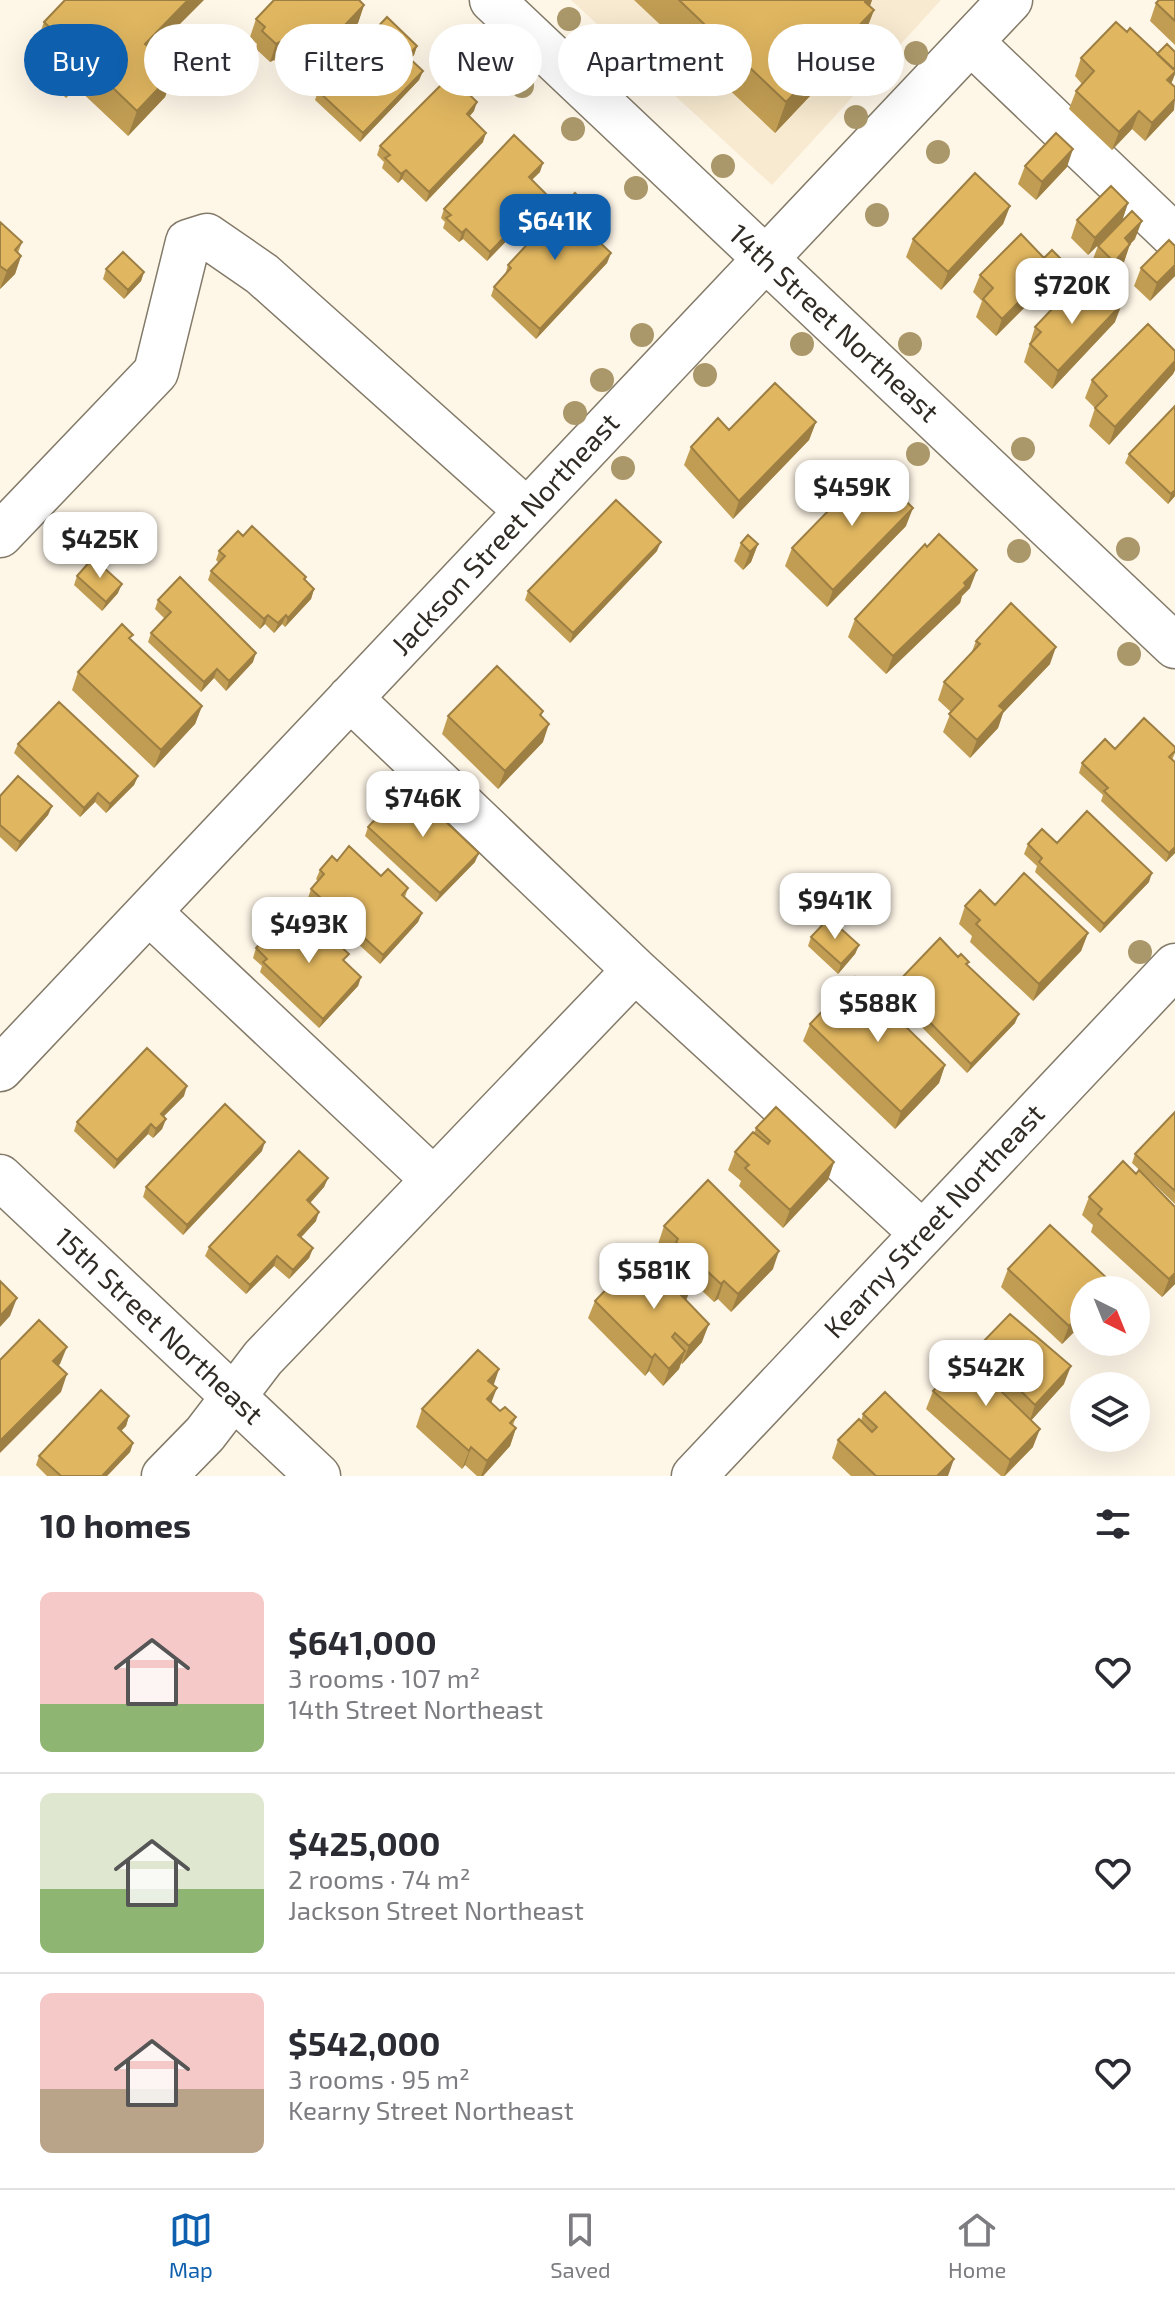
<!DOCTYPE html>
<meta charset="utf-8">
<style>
body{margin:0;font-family:"Exo 2",sans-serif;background:#f7f7f7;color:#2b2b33;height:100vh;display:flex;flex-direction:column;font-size:30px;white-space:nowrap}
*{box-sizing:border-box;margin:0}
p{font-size:26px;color:#7c7c81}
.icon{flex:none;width:44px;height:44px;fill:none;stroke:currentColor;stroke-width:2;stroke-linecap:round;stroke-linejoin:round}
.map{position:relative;height:1476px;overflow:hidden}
.side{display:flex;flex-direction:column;background:#fff;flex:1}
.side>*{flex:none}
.hud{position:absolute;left:24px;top:24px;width:1128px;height:72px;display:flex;gap:16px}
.needle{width:52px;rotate:137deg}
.fabs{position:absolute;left:1070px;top:1276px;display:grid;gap:16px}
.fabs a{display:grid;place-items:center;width:80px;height:80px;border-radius:50%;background:#fff;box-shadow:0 8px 32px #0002;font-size:40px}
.price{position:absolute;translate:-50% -68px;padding:0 18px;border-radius:16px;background:#fff;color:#222;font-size:26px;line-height:52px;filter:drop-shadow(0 2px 4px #0008)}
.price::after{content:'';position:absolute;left:50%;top:48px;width:24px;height:18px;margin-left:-12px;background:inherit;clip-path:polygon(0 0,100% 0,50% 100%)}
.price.selected{background:#0e5fae;color:#fff}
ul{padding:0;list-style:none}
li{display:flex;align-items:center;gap:24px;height:200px;padding:0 40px}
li+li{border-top:2px solid #e1e1e2}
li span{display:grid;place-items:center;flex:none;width:224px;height:160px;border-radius:12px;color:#555}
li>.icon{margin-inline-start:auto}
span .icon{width:96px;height:96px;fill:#fffc;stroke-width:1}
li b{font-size:34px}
h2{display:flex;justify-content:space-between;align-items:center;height:96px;padding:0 40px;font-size:34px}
.chip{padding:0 28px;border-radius:36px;background:#fff;box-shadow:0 8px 32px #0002;font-size:28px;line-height:72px}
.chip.selected{background:#0e5fae;color:#fff}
.tabs{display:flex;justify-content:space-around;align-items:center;height:112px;border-top:2px solid #e1e1e2;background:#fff;font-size:22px;color:#7c7c81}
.tabs a{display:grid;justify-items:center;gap:4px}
.tabs .selected{color:#0e5fae}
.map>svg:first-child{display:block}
</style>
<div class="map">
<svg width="1175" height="1476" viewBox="0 0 1175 1476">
<rect width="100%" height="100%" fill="#fef6e7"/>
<!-- built -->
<path fill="#f8ead0" d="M571 0H941L772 185Z"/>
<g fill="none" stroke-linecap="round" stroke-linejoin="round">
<!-- minor casing -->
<g stroke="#837a69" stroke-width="47">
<path id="minor" d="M492 0 1175 646
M971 42 1175 237
M0 535 156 372 188 242 207 236 262 274 527 511
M350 698 635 970 922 1233
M149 912 434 1180
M0 1069 1010 0
M0 1177 318 1476
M164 1476 205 1434 263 1358 635 970
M694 1476 1175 966"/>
</g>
<!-- minor -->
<use href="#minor" stroke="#fff" stroke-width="44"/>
</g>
<!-- trees -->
<g fill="#ab986a">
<circle cx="569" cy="19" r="12"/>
<circle cx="492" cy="52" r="12"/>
<circle cx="916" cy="53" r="12"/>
<circle cx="609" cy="58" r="12"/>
<circle cx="522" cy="86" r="12"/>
<circle cx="856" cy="117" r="12"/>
<circle cx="573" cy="129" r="12"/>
<circle cx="938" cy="152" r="12"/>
<circle cx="723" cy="166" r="12"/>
<circle cx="636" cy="188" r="12"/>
<circle cx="877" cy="215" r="12"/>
<circle cx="642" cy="335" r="12"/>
<circle cx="802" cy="344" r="12"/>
<circle cx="910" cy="344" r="12"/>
<circle cx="705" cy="375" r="12"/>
<circle cx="602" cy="380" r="12"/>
<circle cx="575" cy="413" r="12"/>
<circle cx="1023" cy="449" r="12"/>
<circle cx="918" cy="454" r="12"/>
<circle cx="623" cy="468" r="12"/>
<circle cx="1128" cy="549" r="12"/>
<circle cx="1019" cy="551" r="12"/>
<circle cx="1129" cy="654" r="12"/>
<circle cx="1140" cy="952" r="12"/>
</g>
<!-- wall -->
<path fill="#c19d53" d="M634 0H872L870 6 874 10 862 41 775 133Z
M1175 0V45L1150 21 1156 3Z
M364 5 358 23 299 84 274 60 270 62 256 49 257 44 250 37 256 19Z
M44 22 153 51 174 72 165 97 128 136 76 87 66 98 47 81 53 65 35 47Z
M1127 32 1175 74 1171 84 1174 110 1145 141 1132 129 1112 150 1069 109 1076 91 1082 84 1075 76 1081 58Z
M417 46 414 55 410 59 423 71 419 80 360 142 315 100 318 91Z
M474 111 469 117 483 142 426 202 402 179 398 183 382 168 384 162 377 155 380 146Z
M1025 166 1067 167 1036 200 1018 184Z
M540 172 532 180 546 194 543 203 487 261 463 239 459 242 443 228 445 222 441 218 444 209Z
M1128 203 1122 221 1088 255 1071 238 1077 220Z
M1010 206 1003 224 941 290 906 257 913 239Z
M0 222 22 242 18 253 21 256 15 274 0 289Z
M607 224 603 233 597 240 611 253 607 263 536 339 491 296 494 287 505 275 508 265Z
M1135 239 1130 244 1124 262 1107 280 1091 264 1098 246Z
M1175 246V276L1150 301 1134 286 1141 268Z
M1044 258 1061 259 1055 277 996 336 976 317 982 301 973 292 980 275Z
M106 269 144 272 141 281 124 299 103 279Z
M1093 306 1115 322 1052 389 1024 362 1035 327Z
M1175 351V370L1173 374 1109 445 1089 426 1095 408 1085 398 1092 380Z
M816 422 809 440 733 519 684 465 691 447Z
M1129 454 1175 496 1168 504 1125 463Z
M906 526 827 607 785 566 792 548Z
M243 536 306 577 305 580 314 589 311 599 285 627 282 624 274 633 265 624 260 629 208 580 211 571 219 563 216 560 219 551Z
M741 543 758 544 751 562 743 570 734 561Z
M657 551 570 643 525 600 528 591Z
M77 576 118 593 102 611 74 585Z
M970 588 962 596 960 603 886 674 848 637 855 619Z
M158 600 253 662 226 691 214 678 201 692 148 642 151 633 165 619 155 609Z
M131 640 202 706 195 724 154 768 72 690 78 672Z
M976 641 1050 664 1003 713 998 728 970 758 943 732 951 712 938 700 944 682 971 654Z
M543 711 541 716 543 742 498 789 442 734 448 716Z
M18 744 138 776 134 785 106 813 95 802 80 817 14 753Z
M1175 747V753L1172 760 1175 762V853L1166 862 1101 801 1103 795 1079 773 1082 763 1115 749Z
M0 796 52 806 48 815 16 852 0 837Z
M368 827 475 862 436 902 365 836Z
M1057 843 1149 882 1100 933 1035 872 1037 866 1024 854 1028 844Z
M337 861 381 876 408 888 405 897 422 913 418 922 380 964 308 898 311 889 318 881 316 879 320 870Z
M995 905 1088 933 1081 951 1033 1001 970 942 972 936 959 924 965 906Z
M298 926 346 962 361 977 358 986 319 1028 260 972 262 966 253 958 256 948Z
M811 937 859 945 855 954 838 974 808 946Z
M968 966 1015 1023 967 1073 891 996 894 986Z
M810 1024 945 1065 939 1083 895 1129 803 1041Z
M184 1096 163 1117 166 1119 162 1129 153 1138 148 1134 114 1169 74 1131 77 1122Z
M1175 1112V1204L1132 1163 1135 1154Z
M756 1128 834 1162 828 1180 783 1228 739 1186 741 1181 728 1170 735 1152 754 1133Z
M262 1151 183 1235 143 1197 146 1187Z
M1123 1161 1175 1284 1162 1297 1091 1232 1093 1225 1082 1215 1089 1197Z
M328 1178 324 1187 310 1203 316 1221 301 1237 313 1248 309 1258 289 1279 274 1266 246 1294 205 1256 209 1247Z
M664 1226 773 1269 731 1312 718 1299 714 1302 669 1260 671 1257 658 1244Z
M1008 1269 1111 1282 1109 1289 1084 1290V1339L1075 1331 1062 1344 1001 1287Z
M618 1276 686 1300 702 1342 682 1364 681 1363 679 1369 663 1386 649 1371 645 1376 588 1318 595 1301 616 1281Z
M977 1348 1064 1384 1031 1420 1033 1447 1005 1476H1001L926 1409 933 1391 972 1363Z
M499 1369 493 1385 491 1403 500 1411 516 1417 513 1425 516 1428 510 1446 483 1476H477L465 1465 462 1469 416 1427 422 1409Z
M863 1414 948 1476H851L832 1458 838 1440 861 1421Z
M129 1416 126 1426 121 1431 133 1443 130 1452 107 1476H47L36 1465 39 1456Z"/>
<!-- shaded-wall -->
<path fill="#9d7f43" d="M188 0H204L135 69 145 44Z
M866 0H872L865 19 874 10 862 41 775 133 786 102Z
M364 5 358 23 299 84 306 66Z
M280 42 274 60 270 62 276 44Z
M417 46 414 55 403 66 407 56Z
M86 62 76 87 66 98 75 73Z
M1175 67V74L1169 89 1167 80Z
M423 71 419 80 360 142 363 133Z
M174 72 165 97 128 136 137 111Z
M1175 99 1174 110 1145 141 1152 123Z
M477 102 474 111 463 123 467 114Z
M1139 111 1132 129 1112 150 1119 132Z
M486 133 483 142 426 202 429 192Z
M1073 149 1067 167 1036 200 1042 182Z
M543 163 540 172 525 186 529 177Z
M406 170 402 179 398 183 401 174Z
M546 194 543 203 487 261 490 252Z
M1128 203 1122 221 1088 255 1095 238Z
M1010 206 1003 224 941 290 948 272Z
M1142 221 1135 239 1119 256 1125 238Z
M607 224 603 233 590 246 594 237Z
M466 229 463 239 459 242 462 233Z
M1130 244 1124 262 1107 280 1114 262Z
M611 253 607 263 536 339 540 329Z
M21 256 15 274 0 289 7 271Z
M1061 259 1055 277 996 336 1002 319Z
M1175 265V276L1150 301 1157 283Z
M144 272 141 281 124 299 128 290Z
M1122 304 1115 322 1052 389 1058 371Z
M1175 361V370L1173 374 1109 445 1115 427Z
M816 422 809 440 733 519 739 501Z
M1175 490V496L1168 504 1171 494Z
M913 508 906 526 827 607 833 590Z
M661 542 657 551 570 643 573 633Z
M758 544 751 562 743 570 750 552Z
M977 570 970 588 962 596 960 603 886 674 893 656Z
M122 584 118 593 102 611 106 602Z
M314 589 311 599 285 627 288 618Z
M268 615 265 624 260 629 264 619Z
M286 615 282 624 274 633 278 623Z
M1056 647 1050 664 1003 713 998 728 970 758 977 740 999 706Z
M256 653 253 662 226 691 229 681Z
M217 669 214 678 201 692 204 682Z
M202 706 195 724 154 768 161 750Z
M549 724 543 742 498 789 505 771Z
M138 776 134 785 106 813 110 804Z
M98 793 95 802 80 817 84 808Z
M52 806 48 815 16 852 20 842Z
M1175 847V853L1166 862 1169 853Z
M479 853 475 862 436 902 440 893Z
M1152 873 1149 882 1100 933 1104 924Z
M422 913 418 922 380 964 383 955Z
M1088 933 1081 951 1033 1001 1039 984Z
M859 945 855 954 838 974 841 964Z
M361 977 358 986 319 1028 323 1019Z
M1019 1014 1015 1023 967 1073 971 1064Z
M945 1065 939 1083 895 1129 901 1112Z
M187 1086 184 1096 157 1123 161 1114Z
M166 1119 162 1129 153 1138 156 1129Z
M151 1124 148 1134 114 1169 117 1160Z
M265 1142 262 1151 183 1235 187 1225Z
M834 1162 828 1180 783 1228 790 1210Z
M328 1178 324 1187 304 1210 307 1200Z
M319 1212 316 1221 295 1244 298 1235Z
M313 1248 309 1258 289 1279 293 1270Z
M779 1251 773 1269 731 1312 738 1294Z
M277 1256 274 1266 246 1294 250 1285Z
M1175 1273V1284L1162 1297 1169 1279Z
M724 1281 718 1299 714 1302 721 1284Z
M692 1284 686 1301 681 1295Z
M17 1298 10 1316 0 1327V1316Z
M1082 1313 1075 1331 1062 1344 1069 1326Z
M709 1324 702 1342 682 1364 689 1346Z
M67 1347 60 1364 47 1379 53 1361Z
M685 1351 679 1369 663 1386 669 1369Z
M655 1354 649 1371 645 1376 652 1358Z
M1071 1366 1064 1384 1029 1423 1035 1405Z
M499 1369 493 1387 488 1381Z
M67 1374 61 1392 0 1453V1441Z
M497 1388 490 1406 487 1399Z
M129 1416 126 1426 115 1437 118 1428Z
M516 1428 510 1446 483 1476H481L487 1461Z
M1040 1429 1033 1447 1004 1476 1010 1460Z
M133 1443 130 1452 107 1476H102Z
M471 1447 465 1465 462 1469 469 1451Z
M954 1459 948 1476H937Z"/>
<!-- building -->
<path fill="#e0b660" stroke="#9d7f43" stroke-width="2" d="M65 0H188L145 44 174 72 137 111 86 62 75 73 56 56 67 44 44 22Z
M274 0H359L364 5 306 66 280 42 276 44 262 31 265 27 256 19Z
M679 0H866L865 2 874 10 786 102Z
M1159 0H1175V21L1156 3Z
M387 17 417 46 407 56 423 71 363 133 318 91Z
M1116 22 1127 32 1130 28 1175 70V72L1167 80 1175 87V99L1152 123 1139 111 1119 132 1076 91 1094 71 1081 58Z
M1167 44 1175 52V67L1173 69 1157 54Z
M450 76 477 102 467 114 486 133 429 192 406 170 401 174 385 158 390 155 380 146Z
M1056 133 1073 149 1042 182 1025 166Z
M514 135 543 163 529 177 546 194 490 252 466 229 462 233 446 218 451 215 444 209Z
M975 173 1010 206 948 272 913 239Z
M1111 186 1128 203 1095 238 1077 220Z
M575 193 607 224 594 237 611 253 540 329 494 287 511 268 508 265Z
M1132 211 1142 221 1125 238 1130 244 1114 262 1098 246Z
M0 222 22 242 15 250 21 256 7 271 0 266Z
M1021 234 1044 258 1052 250 1061 259 1002 319 983 299 993 288 980 275Z
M1169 240 1175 246V265L1157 283 1141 268Z
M123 252 144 272 128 290 106 269Z
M1073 287 1093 306 1107 291 1122 304 1058 371 1030 344 1041 332 1035 327Z
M1148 324 1175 351V361L1115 427 1095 408 1107 396 1092 380Z
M775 383 816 422 739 501 691 447 718 418 729 430Z
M1175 406V490L1171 494 1129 454Z
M871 467 913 508 833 590 792 548Z
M616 500 661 542 573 633 528 591Z
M252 526 306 577 304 579 314 589 288 618 286 615 278 623 268 615 264 619 211 571 225 556 219 551 238 531 243 536Z
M939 534 977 570 964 583 966 586 893 656 855 619 925 544 927 547Z
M748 535 758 544 750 552 741 543Z
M93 558 122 584 106 602 77 576Z
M180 577 256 653 229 681 217 669 204 682 151 633 171 612 158 600Z
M1011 603 1056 647 999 706 1004 710 977 740 949 714 963 699 944 682 980 644 976 641Z
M122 624 133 635 129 638 202 706 161 750 78 672Z
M497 666 543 711 540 715 549 724 505 771 448 716Z
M59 702 138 776 110 804 98 793 84 808 18 744Z
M1144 718 1175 747V751L1169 757 1175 762V847L1169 853 1104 791 1108 788 1082 763 1105 739 1115 749Z
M18 776 52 806 20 842 0 825V796Z
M407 785 479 853 440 893 368 827Z
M1087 811 1152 873 1104 924 1039 862 1042 858 1028 844 1042 829 1057 843Z
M349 846 381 876 388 869 408 888 402 895 422 913 383 955 311 889 324 874 320 870 332 856 337 861Z
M1024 873 1088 933 1039 984 976 924 980 920 965 906 980 890 995 905Z
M287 915 298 926 303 921 325 942 329 936 349 954 343 960 361 977 323 1019 263 962 267 959 256 948Z
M829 918 859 945 841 964 811 937Z
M940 938 958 957 961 954 969 962 966 964 1019 1014 971 1064 894 986Z
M855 977 945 1065 901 1112 810 1024Z
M147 1048 187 1086 161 1114 166 1119 156 1129 151 1124 117 1160 77 1122Z
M225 1104 265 1142 187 1225 146 1187Z
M776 1107 834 1162 790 1210 745 1168 749 1165 735 1152 753 1132 768 1144 770 1141 756 1128Z
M1175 1112V1191L1135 1154Z
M299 1151 328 1178 307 1200 319 1212 298 1235 313 1248 293 1270 277 1256 250 1285 209 1247Z
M1123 1161 1136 1174 1139 1170 1175 1207V1273L1169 1279 1098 1214 1102 1209 1089 1197Z
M708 1180 779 1251 738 1294 724 1281 721 1284 676 1242 678 1239 664 1226Z
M1050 1225 1111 1282 1107 1287 1110 1290H1084V1315L1082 1313 1069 1326 1008 1269Z
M636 1255 664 1281 676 1268 692 1284 681 1295 709 1324 689 1346 675 1333 672 1337 685 1351 669 1369 655 1354 652 1358 595 1301 615 1280 628 1291 632 1288 618 1276Z
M0 1281 17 1298 0 1316Z
M1010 1314 1071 1366 1035 1405 977 1348Z
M39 1320 67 1347 53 1361 67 1374 0 1441V1360Z
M478 1350 499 1369 488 1381 497 1388 487 1399 500 1411 505 1407 516 1417 510 1423 516 1428 487 1461 471 1447 469 1451 422 1409Z
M965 1356 1040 1429 1010 1460 933 1391Z
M101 1390 129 1416 118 1428 133 1443 102 1476H61L39 1456Z
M885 1392 954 1459 937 1476H876L838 1440 859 1419 872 1432 877 1427 863 1414Z"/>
<g text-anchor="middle" stroke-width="7" stroke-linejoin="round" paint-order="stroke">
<!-- street labels -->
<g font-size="28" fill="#302c25" stroke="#fff">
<text transform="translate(834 323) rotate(43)" y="10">14th Street Northeast</text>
<text transform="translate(505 534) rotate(-47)" y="10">Jackson Street Northeast</text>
<text transform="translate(934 1221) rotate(-47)" y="10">Kearny Street Northeast</text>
<text transform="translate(159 1326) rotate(43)" y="10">15th Street Northeast</text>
</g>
</g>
</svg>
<div class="fabs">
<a><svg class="needle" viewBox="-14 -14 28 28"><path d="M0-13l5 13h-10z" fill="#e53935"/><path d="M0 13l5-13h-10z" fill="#7c7c81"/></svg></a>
<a><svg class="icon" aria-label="layers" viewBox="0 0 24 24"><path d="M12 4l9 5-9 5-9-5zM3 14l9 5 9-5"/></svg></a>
</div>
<b class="price selected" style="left:555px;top:262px">$641K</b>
<b class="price" style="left:1072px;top:326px">$720K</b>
<b class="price" style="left:852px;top:528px">$459K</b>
<b class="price" style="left:100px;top:580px">$425K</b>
<b class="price" style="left:423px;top:839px">$746K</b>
<b class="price" style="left:835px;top:941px">$941K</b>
<b class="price" style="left:309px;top:965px">$493K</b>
<b class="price" style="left:878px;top:1044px">$588K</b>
<b class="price" style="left:654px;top:1311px">$581K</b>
<b class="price" style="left:986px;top:1408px">$542K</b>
<div class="hud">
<a class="chip selected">Buy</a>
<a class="chip">Rent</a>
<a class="chip">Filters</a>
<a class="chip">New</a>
<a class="chip">Apartment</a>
<a class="chip">House</a>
</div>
</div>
<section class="side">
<h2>10 homes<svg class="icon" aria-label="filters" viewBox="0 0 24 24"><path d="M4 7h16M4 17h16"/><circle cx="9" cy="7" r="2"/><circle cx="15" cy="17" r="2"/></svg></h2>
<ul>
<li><span style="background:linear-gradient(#f6c9c9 70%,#8fb573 0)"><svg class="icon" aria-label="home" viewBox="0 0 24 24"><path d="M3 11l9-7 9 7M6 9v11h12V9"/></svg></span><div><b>$641,000</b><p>3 rooms · 107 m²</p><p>14th Street Northeast</p></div><svg class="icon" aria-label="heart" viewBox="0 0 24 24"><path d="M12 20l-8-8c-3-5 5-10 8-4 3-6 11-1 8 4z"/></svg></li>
<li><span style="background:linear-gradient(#dfe7d0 60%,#8fb573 0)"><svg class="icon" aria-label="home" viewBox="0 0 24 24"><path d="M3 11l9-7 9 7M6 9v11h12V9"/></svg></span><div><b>$425,000</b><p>2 rooms · 74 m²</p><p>Jackson Street Northeast</p></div><svg class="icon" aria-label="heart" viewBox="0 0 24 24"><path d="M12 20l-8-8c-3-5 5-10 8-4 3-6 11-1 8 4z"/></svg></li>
<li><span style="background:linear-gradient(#f6c9c9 60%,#b9a48a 0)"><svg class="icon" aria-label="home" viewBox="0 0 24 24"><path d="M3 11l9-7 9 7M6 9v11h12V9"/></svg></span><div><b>$542,000</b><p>3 rooms · 95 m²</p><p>Kearny Street Northeast</p></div><svg class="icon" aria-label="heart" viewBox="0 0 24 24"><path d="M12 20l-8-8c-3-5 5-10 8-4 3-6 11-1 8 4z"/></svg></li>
</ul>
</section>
<nav class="tabs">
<a class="selected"><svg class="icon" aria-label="map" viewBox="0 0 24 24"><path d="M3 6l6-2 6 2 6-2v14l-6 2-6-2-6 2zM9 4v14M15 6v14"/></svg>Map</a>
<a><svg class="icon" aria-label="saved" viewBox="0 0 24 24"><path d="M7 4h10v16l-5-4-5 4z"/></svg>Saved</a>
<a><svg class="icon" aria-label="home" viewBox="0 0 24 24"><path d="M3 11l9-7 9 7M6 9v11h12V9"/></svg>Home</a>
</nav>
